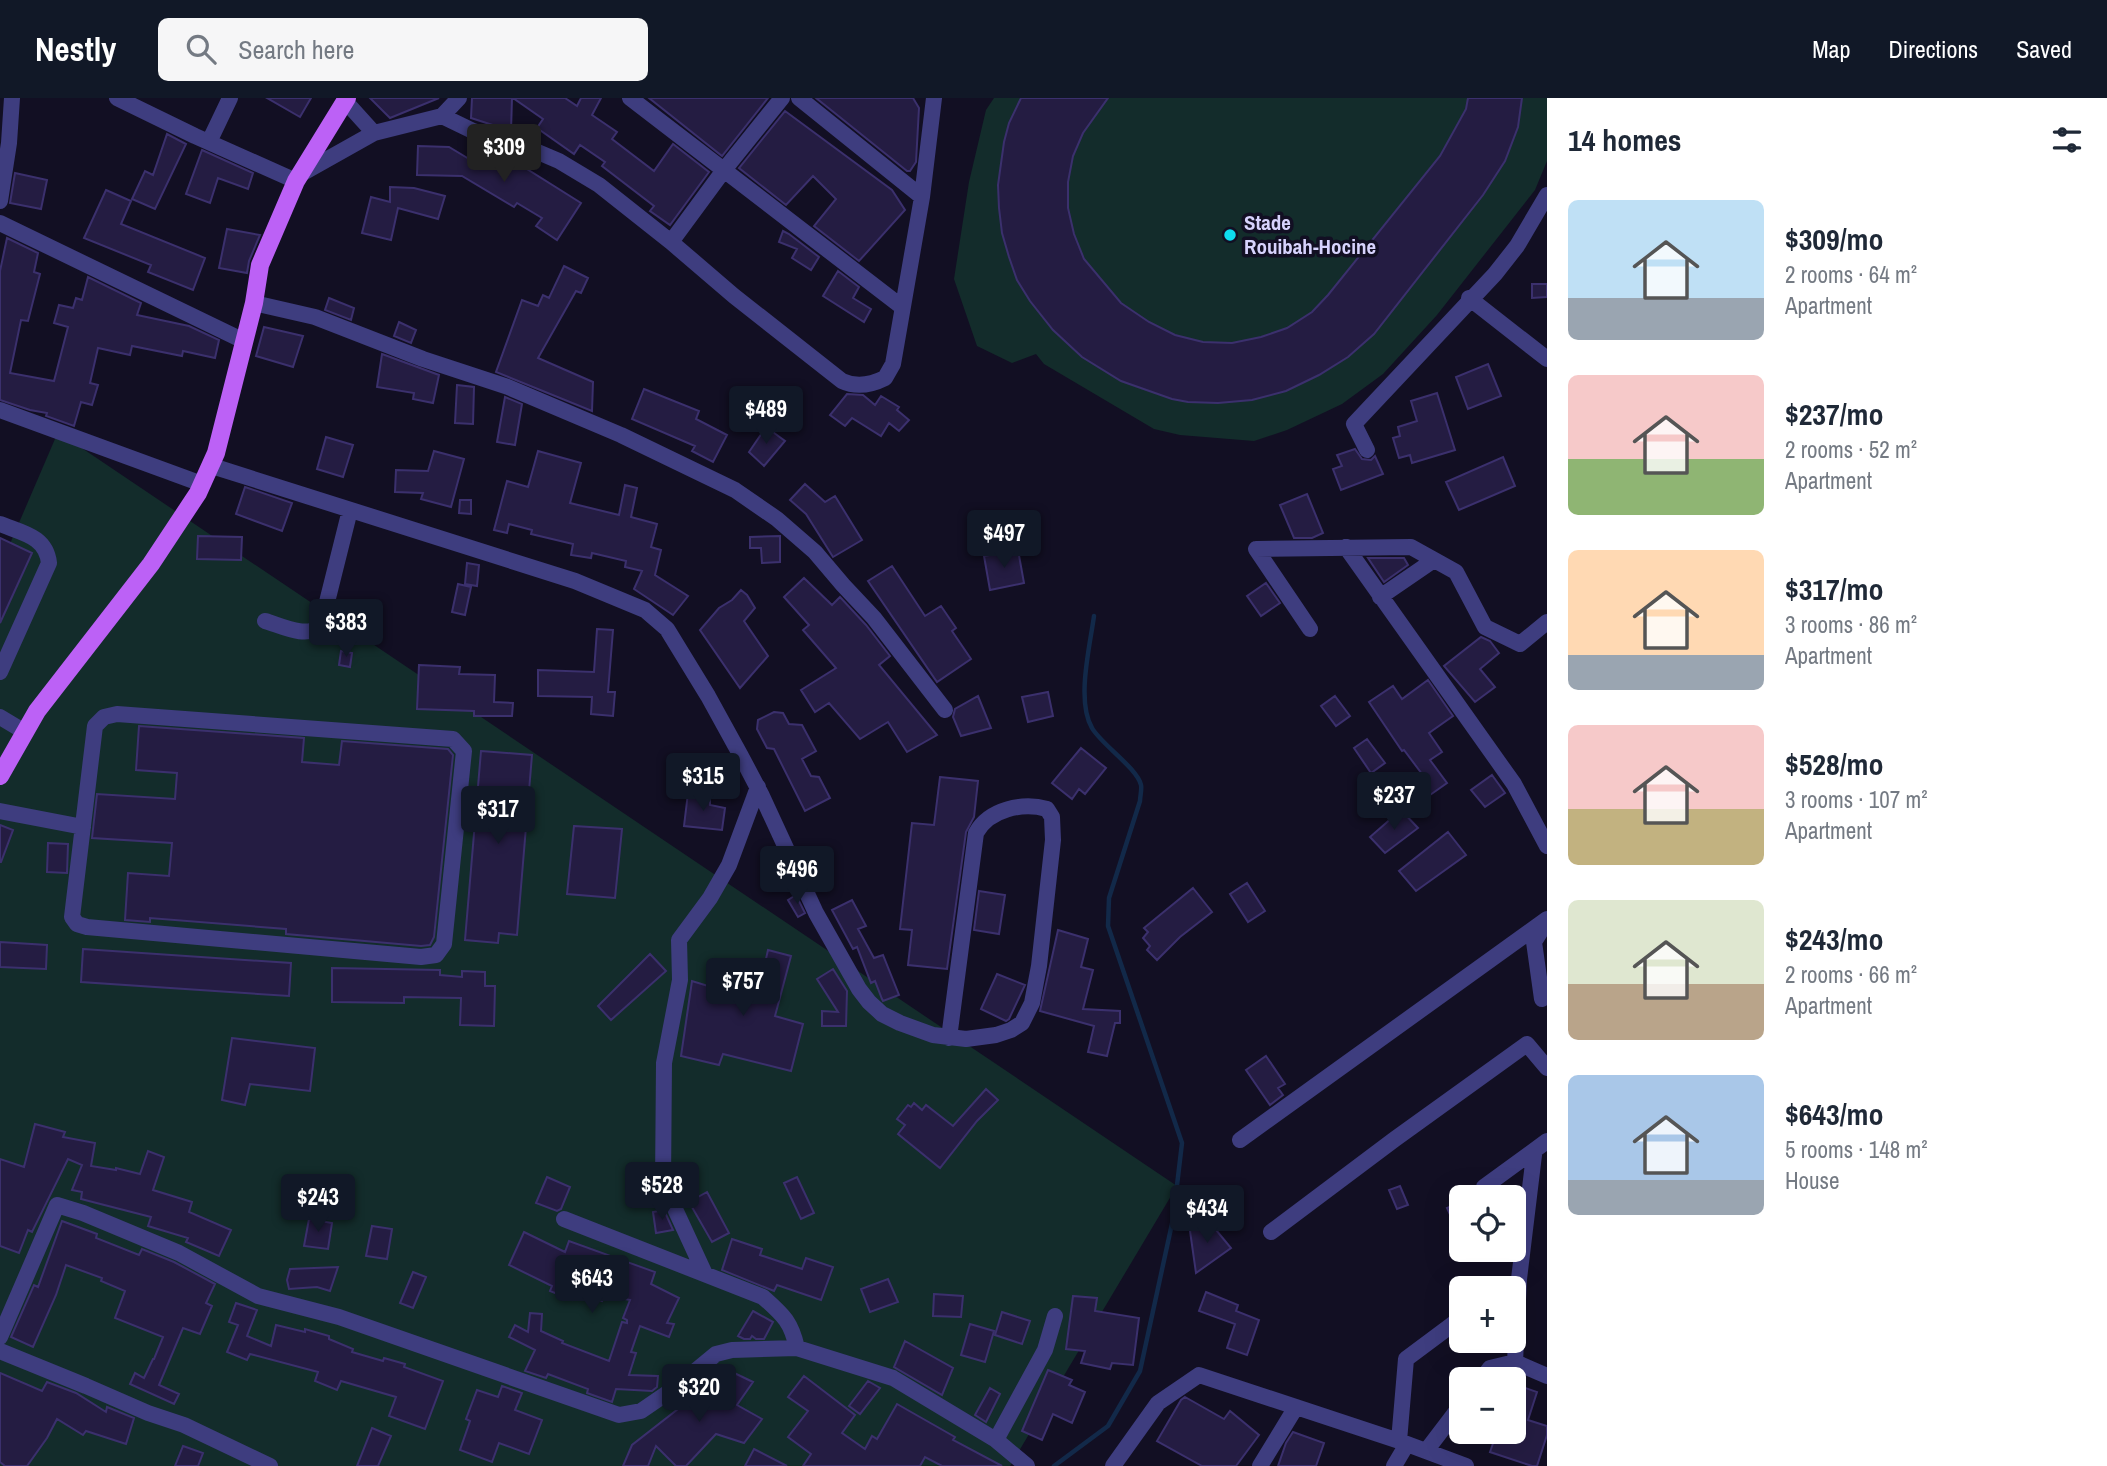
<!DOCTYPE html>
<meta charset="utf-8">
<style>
body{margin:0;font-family:"Archivo Narrow",sans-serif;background:#f6f6f7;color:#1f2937;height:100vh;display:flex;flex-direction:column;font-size:26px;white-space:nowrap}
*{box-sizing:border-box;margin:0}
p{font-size:23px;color:#747a83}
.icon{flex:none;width:38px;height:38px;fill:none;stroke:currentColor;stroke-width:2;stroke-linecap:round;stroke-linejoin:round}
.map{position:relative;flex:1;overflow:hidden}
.side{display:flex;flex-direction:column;background:#fff;width:560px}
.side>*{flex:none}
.fabs{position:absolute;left:1449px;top:1087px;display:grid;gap:14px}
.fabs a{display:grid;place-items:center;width:77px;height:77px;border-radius:10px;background:#fff;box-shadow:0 7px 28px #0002;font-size:35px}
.price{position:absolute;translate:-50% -60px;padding:0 16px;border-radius:7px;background:#111827;color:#fff;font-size:23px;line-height:46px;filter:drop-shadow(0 2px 4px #0008)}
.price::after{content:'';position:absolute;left:50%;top:42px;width:21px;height:16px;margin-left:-10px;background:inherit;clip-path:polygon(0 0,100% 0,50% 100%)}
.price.current{background:#222;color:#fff}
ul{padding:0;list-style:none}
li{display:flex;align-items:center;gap:21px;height:175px;padding:0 21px}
li span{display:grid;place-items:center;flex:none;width:196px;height:140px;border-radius:10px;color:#555}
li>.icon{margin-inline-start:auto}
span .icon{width:84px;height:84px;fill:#fffc;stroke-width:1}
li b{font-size:30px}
h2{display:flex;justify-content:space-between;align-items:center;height:84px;padding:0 21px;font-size:30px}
header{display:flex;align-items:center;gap:42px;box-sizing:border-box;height:98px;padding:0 35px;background:#111827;color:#fff}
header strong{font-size:33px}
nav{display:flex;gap:38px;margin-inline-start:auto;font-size:24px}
.search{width:490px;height:63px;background:#f6f6f7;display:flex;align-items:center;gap:18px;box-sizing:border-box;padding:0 24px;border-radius:10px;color:#747a83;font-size:26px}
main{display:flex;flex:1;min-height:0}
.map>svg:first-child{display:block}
</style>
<header>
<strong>Nestly</strong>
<div class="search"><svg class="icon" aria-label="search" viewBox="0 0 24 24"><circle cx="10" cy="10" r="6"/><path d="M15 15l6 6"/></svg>Search here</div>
<nav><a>Map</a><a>Directions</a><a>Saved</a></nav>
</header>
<main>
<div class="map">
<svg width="1547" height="1368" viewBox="0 0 1547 1368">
<rect width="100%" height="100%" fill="#120f23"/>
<!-- green -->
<path fill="#132c2b" d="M994 0H1547V63L1535 92 1437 217 1383 276 1342 306 1287 332 1254 343 1180 337 1154 331 1044 266 1036 256 1012 265 977 248 954 181 969 84 986 12Z
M58 334 1177 1088 1010 1368H0V469Z"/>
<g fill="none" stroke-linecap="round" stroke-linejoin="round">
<!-- stream -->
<path stroke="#122949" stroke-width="4.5" d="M1054 1368 1108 1328 1140 1273 1173 1121 1182 1045 1108 828 1109 800 1140 703C1140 699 1142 691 1141 687 1137 670 1101 646 1092 630 1076 603 1090 548 1094 518"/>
</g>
<!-- building -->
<path fill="#241c42" stroke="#3b306d" stroke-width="2" d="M267 0H311L300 19Z
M370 0H439L390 20Z
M472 0H512L511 33 471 20Z
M513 0H565L577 8 581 0H601L592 17 617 34 612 41 654 73 673 46 709 74 670 127 650 113 654 108 602 68 605 64 580 47 574 56 537 30 543 21Z
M649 0H768L722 58Z
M816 0H913L919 10 916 64 910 73H907Z
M1021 0H1108L1083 35 1073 58 1068 84V110L1074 136 1084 161 1121 205 1149 224 1175 237 1203 244 1232 245 1261 239 1287 230 1312 214 1328 197 1440 58 1466 11 1468 0H1522L1518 29 1505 63 1483 97 1374 236 1348 259 1319 277 1286 293 1252 302 1218 305 1188 304 1172 301 1121 283 1082 259 1053 232 1030 203 1017 182 1009 159 1002 135 999 110 998 87 1004 44 1009 25Z
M785 13 892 92 905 112 859 163 814 128 836 101 813 78 786 107 739 70Z
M167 36 186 46 155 111 132 101 145 73 153 77Z
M418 48 449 49 479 67 491 49 510 60V70L514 63 581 105 557 142 536 128 542 120 517 105 514 109 462 78 417 77Z
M202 52 253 75 248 91 218 80 210 105 186 96Z
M15 75 47 82 41 111 10 105Z
M390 89 414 90 445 98 438 121 398 110 391 142 362 135 371 99 390 104Z
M106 92 131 103 121 126 205 160 193 192 148 174 151 167 84 140Z
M227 131 260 137 249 163 247 175 219 170Z
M783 133 789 136 819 159 811 172 792 160 797 151 779 144Z
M7 140 38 155 34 174 40 176 28 223 21 222 10 275 54 283 68 229 54 225 59 207 73 210 76 200 82 202 88 179 141 205 137 217 189 228 219 242 215 260 183 253 182 258 132 248 130 257 98 250 90 285 98 287 92 307 81 304 74 328 46 318 47 315 30 312 0 302V173Z
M564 168 588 180 581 195 576 193 538 260 593 284 592 313 496 274 522 202 538 208 543 197 549 200Z
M838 173 859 189 853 200 871 211 864 224 823 198Z
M1532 186H1547V199L1532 200Z
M329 200 354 210 351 222 325 212Z
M399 224 416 232 411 245 394 238Z
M264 229 303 238 293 269 256 258Z
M382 256 439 277 433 305 413 301 414 295 377 289Z
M1488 266 1501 298 1468 311 1456 279Z
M457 287 474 289 473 326 455 325Z
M644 291 699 313 696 321 727 337 713 364 692 353 695 348 632 321Z
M1437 295 1455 352 1412 365 1410 357 1399 360 1393 340 1400 338 1398 329 1417 323 1411 303Z
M847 296 863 297 875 307 881 298 899 309 897 312 909 322 899 333 889 325 881 338 852 320 845 328 830 317Z
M505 299 522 306 515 347 497 344Z
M766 329 785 343 764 368 749 354Z
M326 339 353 347 343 379 317 371Z
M1355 351 1362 361 1371 362 1375 358 1383 376 1341 392 1333 371 1342 368 1337 357Z
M434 353 464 361 451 409 421 401 423 395 395 394 396 372 428 373Z
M538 353 581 365 570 405 619 417 625 387 637 390 631 419 657 426 651 449 661 452 655 477 688 498 673 517 634 491 642 473 625 469 626 463 592 455 591 460 571 457 573 446 531 436 532 432 509 426 507 435 494 432 507 383 528 389Z
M1503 359 1515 388 1459 412 1446 384Z
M805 386 825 404 835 398 862 442 833 459 806 416 790 402Z
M245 389 292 405 282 433 236 416Z
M1307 396 1323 435 1312 440H1294L1280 407Z
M460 402H471V416L459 415Z
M198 438 242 439 241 462 197 461Z
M780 438V464L762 465 761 450H750V439Z
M0 440 32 455 0 525Z
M1018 452 1024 485 990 492 984 458Z
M1368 460H1404L1408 467 1384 484Z
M467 465 479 467 477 488 465 486Z
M892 468 925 518 941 508 956 530 952 533 971 561 937 584 868 483Z
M804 480 832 507 840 499 866 527 890 558 879 567 937 637 907 654 888 624 860 641 829 605 815 614 801 592 836 570 803 532 809 527 784 499Z
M1266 485 1280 505 1261 518 1247 498Z
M458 486 471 489 465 517 452 514Z
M741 492 747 497 755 510 744 523 768 558 740 590 700 532 719 510 732 502Z
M597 531 613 532 608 594H615L613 618 591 616 592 599 538 598V572L594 574Z
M1481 539 1490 543 1499 555 1480 571 1495 589 1475 604 1444 568Z
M341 553 352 555 350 569 339 567Z
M419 567 460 569 459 576 495 577 494 604 513 605 512 618H474V613L417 611Z
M1428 582 1453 618 1429 635 1442 654 1430 662 1447 685 1430 697 1422 688 1428 684 1404 652 1402 653 1369 604 1393 588 1402 601Z
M1048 594 1053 618 1028 624 1022 599Z
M978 598 991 630 961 638 953 619 955 611Z
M1335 598 1350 618 1336 628 1321 608Z
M774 614 783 615 789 626 802 627 816 653 802 661 811 678 819 679 830 700 805 713 774 651 767 650 757 631 758 622Z
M139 628 304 640 302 664 339 667 342 643 448 651 453 657 434 839 430 847 421 848 286 836V831L150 820V824L125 822 128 775 169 778 172 745 92 740 97 696 175 701 177 675 136 672Z
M1367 641 1385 665 1371 675 1354 650Z
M1081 650 1106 670 1085 696 1079 691 1072 701 1052 685Z
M481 653 532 657 517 837 499 835 498 845 465 842Z
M1492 677 1505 695 1485 709 1471 692Z
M940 679 978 683 974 719 966 734 947 871 908 867 912 832 900 831 912 725 934 727Z
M688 695 710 697V707L725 710 722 732 684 728Z
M1401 712 1418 730 1385 755 1370 739Z
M0 727 13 732 1 764H0Z
M574 728 622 731 615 800 567 796Z
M1448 734 1466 757 1416 793 1399 773Z
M48 745 68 746 67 775 47 774Z
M1247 785 1265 813 1248 824 1230 796Z
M1193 790 1212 814 1180 839 1157 862 1147 852 1150 848 1143 840 1148 834 1144 830Z
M979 793 1005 797 999 836 974 832Z
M796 797 805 815 798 819 788 802Z
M852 802 866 828 858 831 874 860 883 857 899 897 883 903 882 901 875 883 871 885 857 849 853 851 832 812Z
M1058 832 1088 841 1081 869 1093 872 1083 911 1120 913V925H1115L1107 958 1088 954 1094 928 1040 913Z
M0 844 47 847 46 871 0 869Z
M83 851 291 865 289 898 81 884Z
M768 852 791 858 775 918 803 926 791 973 723 956 719 967 681 958 692 883 721 892 730 866 763 874Z
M650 856 666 873 611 922 598 908Z
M332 870 440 872V877L462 879V873L485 874V888H495L494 928 460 927 461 900 404 899V905L332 904Z
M833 871 847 893 846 928H822V913L838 914 817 881Z
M997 876 1025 887 1009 921 1006 923 981 911Z
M232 940 315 950 310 993 250 986 245 1007 222 1002Z
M1266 958 1285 986 1278 990 1283 997 1270 1007 1246 972Z
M986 991 998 1002 977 1023 940 1070 898 1036 905 1027 897 1021 908 1007 911 1009 914 1005 922 1012 926 1007 953 1028Z
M35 1026 65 1034 63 1039 95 1045 91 1068 116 1072V1070L140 1076 148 1053 164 1059 153 1092 192 1104 189 1114 231 1132 219 1158 186 1144 188 1140 148 1128 151 1119 81 1101 82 1094 72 1092 82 1067 68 1061 32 1134 28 1132 19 1155 0 1148V1061L24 1069Z
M547 1079 570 1089 561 1111 557 1113 536 1105Z
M797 1079 814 1115 801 1121 784 1085Z
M1400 1088 1408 1107 1397 1111 1389 1092Z
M707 1094 729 1135 712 1144 689 1104Z
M1461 1104V1140L1447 1110Z
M664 1112 673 1132 656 1135 653 1114Z
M309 1121 332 1125 328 1151 304 1148Z
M1207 1121 1231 1150 1196 1175 1190 1133Z
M62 1123 97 1136 96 1140 139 1157 142 1151 174 1164 215 1186 206 1205 212 1208 200 1236 183 1230 159 1287 179 1296 174 1306 130 1286 135 1275 144 1280 153 1261H154L163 1239 115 1220 125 1193 101 1183 102 1180 66 1167 56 1197 33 1249 11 1239 34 1187 38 1189Z
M372 1128 392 1131 387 1161 366 1158Z
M524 1134 565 1154 569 1143 655 1174 651 1186 679 1200 667 1225 674 1226 669 1239 640 1228 631 1254 636 1255 629 1277 658 1278 657 1289 652 1293 616 1291 612 1304 587 1295 588 1291 548 1276 546 1280 525 1273 535 1252 509 1239 515 1227 528 1234 530 1215 542 1216 541 1233 563 1243 562 1245 609 1263 622 1224 627 1225V1222L623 1220 630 1202 604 1197 602 1203 575 1194 572 1202 550 1193 552 1188 509 1167Z
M732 1141 762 1151 760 1157 802 1171 806 1160 833 1169 821 1202 777 1187 774 1193 722 1172Z
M338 1169 330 1193 317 1189 289 1191 287 1182 290 1171Z
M413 1174 426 1179 413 1210 400 1205Z
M888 1181 898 1204 870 1214 861 1191Z
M1206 1194 1238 1207 1236 1213 1259 1222 1247 1257 1227 1250 1235 1226 1199 1213Z
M934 1196 963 1198 961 1219 933 1218Z
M1073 1198 1097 1200 1095 1213 1139 1220 1133 1267 1112 1265 1110 1271 1081 1265 1085 1253 1066 1251Z
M236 1205 257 1212 247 1238 271 1248 276 1227 305 1234V1231L329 1238V1241L353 1251 352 1254 383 1263 384 1260 405 1266 404 1269 443 1283 425 1331 389 1318 396 1299 341 1283 337 1292 315 1283 318 1274 250 1256 247 1262 227 1254 238 1227 229 1224Z
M753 1213 773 1224 764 1241H756L752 1238 750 1241H744L738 1238Z
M1002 1214 1030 1223 1022 1246 995 1237Z
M970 1226 994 1233 985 1264 961 1257Z
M905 1243 953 1270 942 1297 894 1269Z
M728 1272 753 1284 737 1307 762 1321 744 1345 716 1336 686 1368H676L656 1348 648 1368H623L632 1347Z
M1048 1272 1072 1282 1069 1287 1085 1294 1072 1325 1053 1316 1042 1342 1022 1333Z
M0 1275 42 1293 47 1284 76 1295 106 1314 107 1309 134 1320 126 1346 86 1333 83 1337 57 1321 47 1340 27 1368H5L0 1364Z
M804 1278 855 1317 842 1335 865 1351 872 1338 877 1341 897 1306 955 1339 953 1342 1002 1368H942L925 1359 920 1368H803L811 1356 788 1339 808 1313 788 1299Z
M868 1283 880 1290 860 1316 849 1308Z
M1514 1286 1537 1294 1528 1322 1547 1328V1337L1537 1368H1532L1490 1354 1497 1334H1514Z
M502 1288 522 1295 515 1312 542 1322 529 1356 499 1345 492 1364 460 1352 470 1323 466 1321 477 1292 498 1299Z
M990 1290 1000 1296 986 1324 975 1317Z
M1185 1299 1224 1321 1230 1313 1259 1337 1236 1368H1202L1157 1343 1181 1302Z
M372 1330 391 1338 378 1368H357Z
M1293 1334 1324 1345 1316 1368H1278L1286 1345Z
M183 1348 203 1355 198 1368H175Z
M754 1351 787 1368H745Z"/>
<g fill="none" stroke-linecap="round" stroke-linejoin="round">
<!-- minor -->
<path stroke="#3e3d7f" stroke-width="16" d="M117 0 195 38 296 83
M630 0 902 209
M799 0 922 99
M345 3 374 35
M442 18 459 0
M209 44 230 0
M301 76 374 35 442 18 473 33 519 46 559 63 599 87 671 144 734 198 842 283C857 290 871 287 885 280L893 266 922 99 934 0
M0 103 9 45 12 0
M0 125 244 243
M671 144 724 72 782 0
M1469 200 1547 261
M254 205 315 219 423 261 508 289 621 337 735 392 777 421 815 454 843 487 874 520 945 612
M0 312 202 386
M1367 352 1354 326 1495 176 1517 148 1547 97
M212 368 575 483 645 512 667 531 708 598 741 658 762 698 816 815 859 891 869 904 882 916 900 925 933 937 966 941 996 937 1011 932 1022 925 1032 905 1039 868 1053 742 1052 719 1047 711C1023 704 989 711 976 735L949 940
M0 426C22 435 46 438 49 465L0 574
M1346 449 1514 686 1547 748
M1256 451 1411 449 1456 474 1485 529 1520 546 1547 524
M1256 451 1310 531
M1380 499 1434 462
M265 523C282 528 306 541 321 528L350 412
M117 616 453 641 464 653 444 846 436 857 421 859 87 829 77 826 72 819 95 628 104 619Z
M0 619 25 634
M0 713 83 729
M1542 901 1534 844 1544 828
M1240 1042 1547 821
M1484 1089 1547 1043
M564 1121 763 1199C783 1217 791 1223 797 1250
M1271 1134 1395 1041 1527 946 1547 970
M705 1176 663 1085 664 965 680 882 679 842 710 800 729 767 758 689
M0 1239 57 1107 83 1115 179 1155 258 1198 339 1219 619 1317 641 1313 676 1289 716 1256 732 1252 797 1250 893 1280 996 1342 1027 1368
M0 1253 86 1288 148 1315 184 1327 270 1368
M1515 1264 1519 1181 1534 1057
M1482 1281 1490 1270 1515 1264 1547 1278
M996 1342 1045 1252 1055 1218
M1399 1343 1406 1261 1461 1220
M1426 1353 1461 1307
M1113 1368 1158 1305 1199 1277 1399 1343 1466 1368
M1260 1368 1296 1309
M1394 1368 1407 1346"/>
<!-- major -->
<path stroke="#bc61f6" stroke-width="18" d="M0 678 37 613 151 466 198 395 216 355 254 205 260 167 296 83 347 0"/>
</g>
<!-- markers -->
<circle fill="#0edcee" stroke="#120f23" stroke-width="2.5" cx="1230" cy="137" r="7"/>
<g text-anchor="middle" stroke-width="7" stroke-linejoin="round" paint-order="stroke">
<!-- poi labels -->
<g font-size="21" font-weight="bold" fill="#d7d3fd" stroke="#120f23" text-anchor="start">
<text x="1244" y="132">Stade<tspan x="1244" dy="24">Rouibah-Hocine</tspan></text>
</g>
</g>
</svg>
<div class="fabs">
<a><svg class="icon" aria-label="locate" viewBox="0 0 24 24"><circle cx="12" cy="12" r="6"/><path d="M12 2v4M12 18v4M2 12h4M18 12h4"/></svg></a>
<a>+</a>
<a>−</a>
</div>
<b class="price current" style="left:504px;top:86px">$309</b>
<b class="price" style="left:766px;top:348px">$489</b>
<b class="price" style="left:1004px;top:472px">$497</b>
<b class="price" style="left:346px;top:561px">$383</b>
<b class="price" style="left:703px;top:715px">$315</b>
<b class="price" style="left:1394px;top:734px">$237</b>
<b class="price" style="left:498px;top:748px">$317</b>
<b class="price" style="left:797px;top:808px">$496</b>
<b class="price" style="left:743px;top:920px">$757</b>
<b class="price" style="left:662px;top:1124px">$528</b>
<b class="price" style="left:318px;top:1136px">$243</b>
<b class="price" style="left:1207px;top:1147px">$434</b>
<b class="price" style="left:592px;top:1217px">$643</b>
<b class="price" style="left:699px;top:1326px">$320</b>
</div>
<section class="side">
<h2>14 homes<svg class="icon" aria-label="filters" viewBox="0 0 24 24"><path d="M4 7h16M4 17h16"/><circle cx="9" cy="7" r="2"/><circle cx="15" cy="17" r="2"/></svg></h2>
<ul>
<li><span style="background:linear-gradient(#bfe0f5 70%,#9aa5b1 0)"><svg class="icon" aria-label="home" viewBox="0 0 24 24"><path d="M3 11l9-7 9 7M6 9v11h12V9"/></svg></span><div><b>$309/mo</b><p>2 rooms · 64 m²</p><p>Apartment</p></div></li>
<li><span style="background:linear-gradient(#f6c9c9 60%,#8fb573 0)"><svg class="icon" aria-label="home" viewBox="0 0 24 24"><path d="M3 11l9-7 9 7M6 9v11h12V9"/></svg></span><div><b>$237/mo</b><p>2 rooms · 52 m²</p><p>Apartment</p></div></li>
<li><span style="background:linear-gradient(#ffd9b3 75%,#9aa5b1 0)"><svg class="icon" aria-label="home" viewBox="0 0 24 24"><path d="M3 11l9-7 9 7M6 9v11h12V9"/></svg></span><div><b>$317/mo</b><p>3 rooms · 86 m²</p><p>Apartment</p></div></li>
<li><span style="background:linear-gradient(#f6c9c9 60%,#c2b280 0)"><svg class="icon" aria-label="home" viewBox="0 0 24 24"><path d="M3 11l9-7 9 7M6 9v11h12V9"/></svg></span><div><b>$528/mo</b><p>3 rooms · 107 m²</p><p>Apartment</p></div></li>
<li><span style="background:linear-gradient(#dfe7d0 60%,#b9a48a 0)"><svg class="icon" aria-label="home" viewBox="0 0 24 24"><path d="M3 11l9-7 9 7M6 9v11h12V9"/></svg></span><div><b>$243/mo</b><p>2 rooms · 66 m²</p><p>Apartment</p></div></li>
<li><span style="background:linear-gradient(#a9c7e8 75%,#9aa5b1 0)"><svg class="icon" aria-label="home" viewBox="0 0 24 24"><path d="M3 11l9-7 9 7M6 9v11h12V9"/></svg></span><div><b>$643/mo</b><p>5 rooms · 148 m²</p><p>House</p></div></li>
</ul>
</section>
</main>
